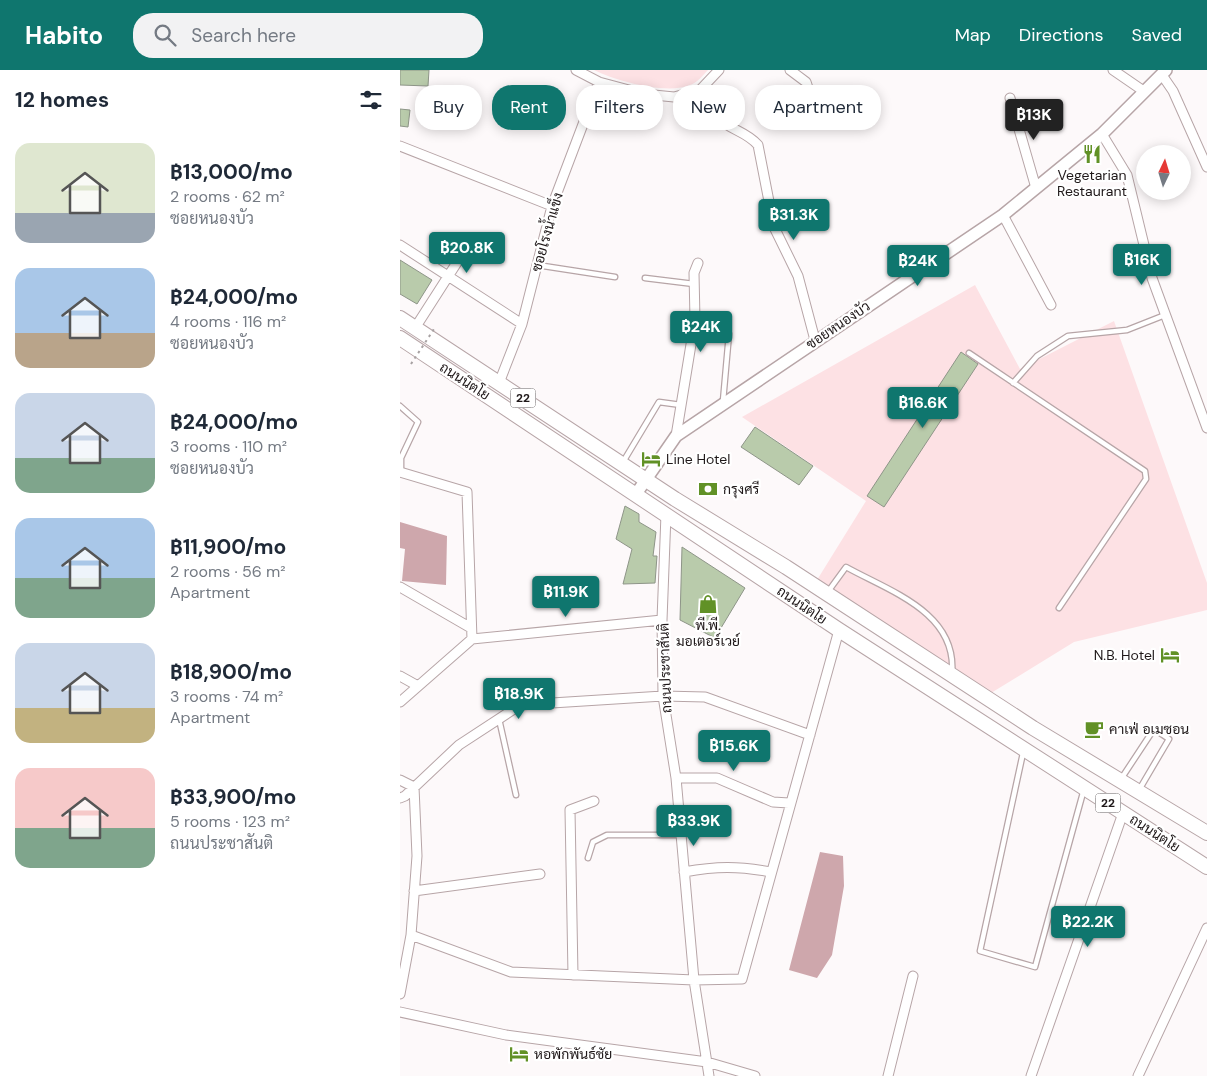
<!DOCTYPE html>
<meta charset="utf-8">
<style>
body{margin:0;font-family:"DM Sans",Sarabun,sans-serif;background:#f2f2f3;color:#1f2937;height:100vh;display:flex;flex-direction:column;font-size:19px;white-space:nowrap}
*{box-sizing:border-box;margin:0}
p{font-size:16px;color:#747a83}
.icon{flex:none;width:28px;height:28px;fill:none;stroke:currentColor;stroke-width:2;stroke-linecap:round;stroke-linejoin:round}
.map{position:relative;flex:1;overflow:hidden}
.sheet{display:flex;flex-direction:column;background:#fff;width:400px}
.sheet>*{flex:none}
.top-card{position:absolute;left:15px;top:15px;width:475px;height:45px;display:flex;gap:10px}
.needle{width:32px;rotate:4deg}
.buttons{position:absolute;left:736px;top:75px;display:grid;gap:10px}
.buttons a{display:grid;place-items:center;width:55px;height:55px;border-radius:50%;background:#fff;box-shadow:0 2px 12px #0003;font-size:25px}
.price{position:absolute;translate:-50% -42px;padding:0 11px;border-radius:5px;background:#0f766e;color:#fff;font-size:16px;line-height:32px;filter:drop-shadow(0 1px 2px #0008)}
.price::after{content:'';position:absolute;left:50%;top:30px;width:15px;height:11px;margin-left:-8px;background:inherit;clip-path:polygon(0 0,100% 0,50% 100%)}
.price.on{background:#222;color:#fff}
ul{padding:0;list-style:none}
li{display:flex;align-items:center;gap:15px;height:125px;padding:0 15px}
li span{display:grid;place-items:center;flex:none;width:140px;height:100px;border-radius:15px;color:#555}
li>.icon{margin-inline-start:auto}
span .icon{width:60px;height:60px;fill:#fffc;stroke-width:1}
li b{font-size:21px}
h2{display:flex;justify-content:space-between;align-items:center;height:60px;padding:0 15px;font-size:21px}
.pill{padding:0 18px;border-radius:20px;background:#fff;box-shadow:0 2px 12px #0003;font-size:18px;line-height:45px}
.pill.on{background:#0f766e;color:#fff}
header{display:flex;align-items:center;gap:30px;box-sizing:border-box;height:70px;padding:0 25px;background:#0f766e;color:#fff}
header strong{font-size:24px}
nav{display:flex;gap:28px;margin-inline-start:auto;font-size:18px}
.search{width:350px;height:45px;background:#f2f2f3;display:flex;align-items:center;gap:12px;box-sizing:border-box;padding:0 18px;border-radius:20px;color:#747a83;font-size:19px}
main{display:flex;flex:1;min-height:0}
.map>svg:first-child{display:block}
</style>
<header>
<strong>Habito</strong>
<div class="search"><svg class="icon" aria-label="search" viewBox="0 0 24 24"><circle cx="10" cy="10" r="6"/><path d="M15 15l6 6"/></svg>Search here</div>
<nav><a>Map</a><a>Directions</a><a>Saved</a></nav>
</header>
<main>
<section class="sheet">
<h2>12 homes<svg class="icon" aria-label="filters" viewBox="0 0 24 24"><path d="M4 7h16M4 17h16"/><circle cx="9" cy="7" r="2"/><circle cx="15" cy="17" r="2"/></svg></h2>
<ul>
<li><span style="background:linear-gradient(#dfe7d0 70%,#9aa5b1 0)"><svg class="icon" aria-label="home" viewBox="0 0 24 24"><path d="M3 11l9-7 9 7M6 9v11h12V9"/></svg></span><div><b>฿13,000/mo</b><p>2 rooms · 62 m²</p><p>ซอยหนองบัว</p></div></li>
<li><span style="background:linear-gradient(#a9c7e8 65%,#b9a48a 0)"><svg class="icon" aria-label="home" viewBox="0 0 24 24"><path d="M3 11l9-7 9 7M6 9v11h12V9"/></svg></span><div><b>฿24,000/mo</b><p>4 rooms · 116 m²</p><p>ซอยหนองบัว</p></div></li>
<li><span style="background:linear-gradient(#c9d6e8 65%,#7fa58c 0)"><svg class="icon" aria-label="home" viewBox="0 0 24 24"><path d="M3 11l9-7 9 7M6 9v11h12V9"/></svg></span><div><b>฿24,000/mo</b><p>3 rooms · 110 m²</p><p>ซอยหนองบัว</p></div></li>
<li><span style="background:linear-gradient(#a9c7e8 60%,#7fa58c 0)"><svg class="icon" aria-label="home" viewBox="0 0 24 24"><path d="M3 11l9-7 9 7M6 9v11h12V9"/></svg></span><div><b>฿11,900/mo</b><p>2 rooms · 56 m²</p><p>Apartment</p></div></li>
<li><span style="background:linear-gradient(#c9d6e8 65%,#c2b280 0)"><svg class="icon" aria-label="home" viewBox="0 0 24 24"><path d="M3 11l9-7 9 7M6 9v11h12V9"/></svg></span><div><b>฿18,900/mo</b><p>3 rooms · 74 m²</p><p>Apartment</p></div></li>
<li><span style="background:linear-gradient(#f6c9c9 60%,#7fa58c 0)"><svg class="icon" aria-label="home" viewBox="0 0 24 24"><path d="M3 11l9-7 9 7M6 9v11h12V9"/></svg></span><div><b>฿33,900/mo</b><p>5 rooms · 123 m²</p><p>ถนนประชาสันติ</p></div></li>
</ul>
</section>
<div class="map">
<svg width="807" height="1006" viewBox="0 0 807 1006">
<rect width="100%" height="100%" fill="#fdf9fa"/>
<!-- green -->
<path fill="#fde1e4" d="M194 0H308C303 5 297 13 290 15 267 25 216 11 194 0Z
M575 215 620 299 714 251 807 513V540L674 572 591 623 417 510 466 431 342 347Z"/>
<!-- water -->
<path fill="#cea7ac" d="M0 452 47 466 46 515 2 511 5 479 0 478Z
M420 782 443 786 444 816 432 885 417 908 389 900Z"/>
<!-- building -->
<path fill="#b9cbab" stroke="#8e9588" d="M0 0H29L28 16 0 15Z
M0 39 10 40 8 57 0 56Z
M0 190 32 210 17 234 0 224Z
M561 282 578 294 484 437 467 426Z
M355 357 413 396 399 415 341 377Z
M225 436 239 444V452L256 462 253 486H257L255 513 223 514 232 479 216 469Z
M282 477 345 518 315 568 280 550Z"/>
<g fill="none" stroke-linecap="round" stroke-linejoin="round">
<!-- lane casing -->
<g stroke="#b7a5a7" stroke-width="7">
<path id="lane" d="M137 195 215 207
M245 208 294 214
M569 283 745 401 746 409 659 538
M613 313 637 286 668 266 727 260 765 245
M323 331 329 264
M0 336 18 352 1 388V403
M223 392 259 332 281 335
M427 523 446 497C489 521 557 542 552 603
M99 649 116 725
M623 683 580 881 635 897 684 719
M721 709 754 659 769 669 739 720
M188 788 193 772 207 765H281"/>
</g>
<!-- street casing -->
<g stroke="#b7a5a7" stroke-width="11">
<path id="street" d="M176 0 199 12 244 24 274 27 300 20 319 0
M390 0 406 12 408 18 402 27
M713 0 745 22
M762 5 773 21 807 97
M303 17C307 27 311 41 319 49 331 60 347 62 358 75L374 157 398 206 415 270
M610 28 636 118
M702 64 727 105 752 208 807 358
M0 76 152 136
M603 145 651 235
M0 175 122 254
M15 258 65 180
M99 313 122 254 152 136 199 12
M276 366 295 250 294 203 298 193
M0 402 67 422 72 569 0 632
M266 444 262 550 263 626 276 708 294 910 309 1006
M0 517 71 558
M72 569 262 550
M0 606 18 616
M276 708H317L373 732 389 733
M0 710 14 717 17 786 11 865 0 924
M0 728 5 726 59 675 120 635 263 626 305 627 410 665
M284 802C317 796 338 796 371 802
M14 821 140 804
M11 865 111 902 294 910 342 909 439 560
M173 905 170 740 194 731
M0 942 106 965 307 992 355 1006
M488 1006 513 906
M631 1006 723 743
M738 1006 807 858"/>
</g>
<!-- secondary casing -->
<g stroke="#b7a5a7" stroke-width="14">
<path id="secondary" d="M236 424 276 366 603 145 702 64 766 0"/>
</g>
<!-- primary casing -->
<g stroke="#b7a5a7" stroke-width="16">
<path id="primary" d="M0 248 275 429 386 497 633 658 807 763
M0 268 439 560 807 797"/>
</g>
<!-- lane -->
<use href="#lane" stroke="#fff" stroke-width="4.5"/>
<!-- street -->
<use href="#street" stroke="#fff" stroke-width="9"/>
<!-- secondary -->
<use href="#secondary" stroke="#fff" stroke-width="11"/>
<!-- primary -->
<use href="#primary" stroke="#fff" stroke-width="14"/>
<!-- path-bridge -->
<path stroke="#a7a1a2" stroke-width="2" stroke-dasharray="2.5 4" stroke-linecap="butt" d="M11 294 36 256"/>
</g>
<!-- icons -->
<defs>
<g id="restaurant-bare" transform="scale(1.5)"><path d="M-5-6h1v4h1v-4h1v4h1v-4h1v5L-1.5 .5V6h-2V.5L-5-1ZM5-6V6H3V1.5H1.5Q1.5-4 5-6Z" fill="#619126" stroke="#fff" stroke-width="2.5" paint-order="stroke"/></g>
<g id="hotel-bare" transform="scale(1.5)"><path d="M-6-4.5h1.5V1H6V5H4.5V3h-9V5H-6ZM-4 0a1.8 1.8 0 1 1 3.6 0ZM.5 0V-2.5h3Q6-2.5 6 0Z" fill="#619126" stroke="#fff" stroke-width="2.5" paint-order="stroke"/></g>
<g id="bank-bare" transform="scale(1.5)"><path d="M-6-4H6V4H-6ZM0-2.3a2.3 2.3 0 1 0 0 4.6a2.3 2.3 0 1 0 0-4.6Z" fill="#619126" stroke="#fff" stroke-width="2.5" paint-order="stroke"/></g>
<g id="shop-bare" transform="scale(1.5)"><path d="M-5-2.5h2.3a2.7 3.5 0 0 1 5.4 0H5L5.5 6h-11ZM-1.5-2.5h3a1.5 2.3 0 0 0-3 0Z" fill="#619126" stroke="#fff" stroke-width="2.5" paint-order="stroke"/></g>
<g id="cafe-bare" transform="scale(1.5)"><path d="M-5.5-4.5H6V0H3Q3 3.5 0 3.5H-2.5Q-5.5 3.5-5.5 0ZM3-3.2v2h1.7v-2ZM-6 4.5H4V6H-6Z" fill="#619126" stroke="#fff" stroke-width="2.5" paint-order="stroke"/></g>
</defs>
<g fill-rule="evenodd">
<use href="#restaurant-bare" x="692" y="84"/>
<use href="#hotel-bare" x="251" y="389"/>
<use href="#bank-bare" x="308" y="419"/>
<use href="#shop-bare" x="308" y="534"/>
<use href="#hotel-bare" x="770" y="585"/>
<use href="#cafe-bare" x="694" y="659"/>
<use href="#hotel-bare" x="119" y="984"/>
</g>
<g text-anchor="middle" stroke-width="4.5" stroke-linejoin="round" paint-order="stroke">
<!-- shield labels -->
<g fill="#fff" stroke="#625d5e" stroke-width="1">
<rect x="110.5" y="318.5" width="25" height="19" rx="4"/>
<rect x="695.5" y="723.5" width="25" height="19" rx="4"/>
</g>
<g font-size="12" font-weight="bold" fill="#1f1819">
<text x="123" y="332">22</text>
<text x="708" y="737">22</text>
</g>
<!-- poi labels -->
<g font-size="14" fill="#1f1819" stroke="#fff" text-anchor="start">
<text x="692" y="110" text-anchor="middle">Vegetarian<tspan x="692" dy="16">Restaurant</tspan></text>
<text x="266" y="394">Line Hotel</text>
<text x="323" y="424">กรุงศรี</text>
<text x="308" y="560" text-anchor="middle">พี.พี.<tspan x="308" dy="16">มอเตอร์เวย์</tspan></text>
<text x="755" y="590" text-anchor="end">N.B. Hotel</text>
<text x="709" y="664">คาเฟ่ อเมซอน</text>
<text x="134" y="989">หอพักพันธ์ชัย</text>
</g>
<!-- street labels -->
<g font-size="14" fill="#1f1819" stroke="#fff">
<text transform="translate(147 162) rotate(-74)" y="5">ซอยโรงน้ำแข็ง</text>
<text transform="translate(438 255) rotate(-34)" y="5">ซอยหนองบัว</text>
<text transform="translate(65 311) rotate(33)" y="5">ถนนนิตโย</text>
<text transform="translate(402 535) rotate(34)" y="5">ถนนนิตโย</text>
<text transform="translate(265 598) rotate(-92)" y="5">ถนนประชาสันติ</text>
<text transform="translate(755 763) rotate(33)" y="5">ถนนนิตโย</text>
</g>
</g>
</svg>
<div class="buttons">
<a><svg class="needle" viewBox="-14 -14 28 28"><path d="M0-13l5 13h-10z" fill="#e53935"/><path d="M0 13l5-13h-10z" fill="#747a83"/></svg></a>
</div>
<b class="price on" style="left:634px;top:71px">฿13K</b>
<b class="price" style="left:394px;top:171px">฿31.3K</b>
<b class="price" style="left:67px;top:204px">฿20.8K</b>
<b class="price" style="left:742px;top:216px">฿16K</b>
<b class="price" style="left:518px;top:217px">฿24K</b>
<b class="price" style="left:301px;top:283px">฿24K</b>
<b class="price" style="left:523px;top:359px">฿16.6K</b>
<b class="price" style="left:166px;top:548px">฿11.9K</b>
<b class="price" style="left:119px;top:650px">฿18.9K</b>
<b class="price" style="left:334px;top:702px">฿15.6K</b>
<b class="price" style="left:294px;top:777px">฿33.9K</b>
<b class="price" style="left:688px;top:878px">฿22.2K</b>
<div class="top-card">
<a class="pill">Buy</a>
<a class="pill on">Rent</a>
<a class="pill">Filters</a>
<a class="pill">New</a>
<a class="pill">Apartment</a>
</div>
</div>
</main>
